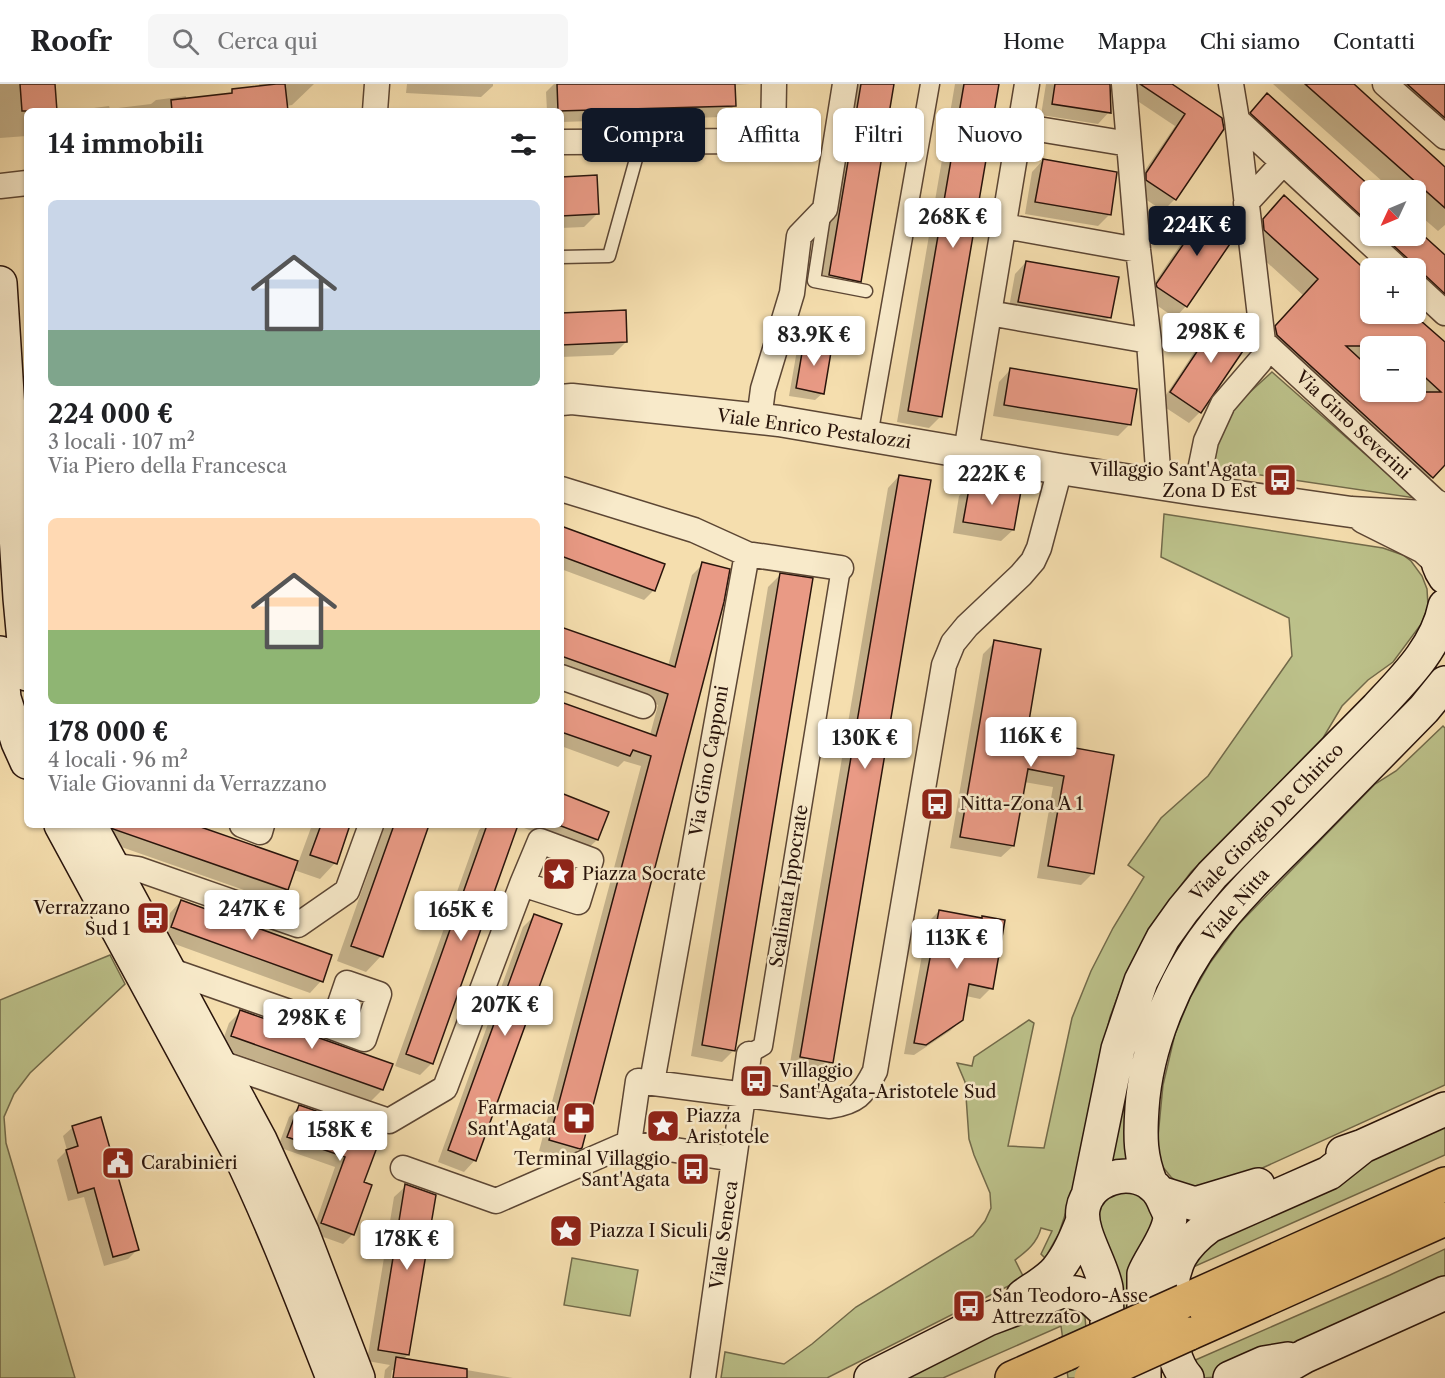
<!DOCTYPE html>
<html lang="it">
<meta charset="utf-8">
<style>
body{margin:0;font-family:"Libre Caslon Text",serif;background:#f6f6f6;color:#202124;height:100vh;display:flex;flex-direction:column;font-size:22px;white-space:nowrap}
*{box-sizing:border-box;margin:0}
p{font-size:20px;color:#757577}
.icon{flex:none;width:33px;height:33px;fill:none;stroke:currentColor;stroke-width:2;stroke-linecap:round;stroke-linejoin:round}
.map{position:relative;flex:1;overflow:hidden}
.details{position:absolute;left:24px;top:24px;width:540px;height:720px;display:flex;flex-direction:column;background:#fff;border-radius:9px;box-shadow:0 2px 4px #0004}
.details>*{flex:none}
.guide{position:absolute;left:582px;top:24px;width:570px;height:54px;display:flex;gap:12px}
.needle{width:39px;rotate:226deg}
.buttons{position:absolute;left:1360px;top:96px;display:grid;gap:12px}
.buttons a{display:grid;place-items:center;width:66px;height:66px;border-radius:9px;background:#fff;box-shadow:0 2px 4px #0004;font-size:30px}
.price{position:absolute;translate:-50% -51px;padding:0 14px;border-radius:6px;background:#fff;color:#222;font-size:20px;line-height:39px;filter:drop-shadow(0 2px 3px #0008)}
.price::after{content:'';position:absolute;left:50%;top:36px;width:18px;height:14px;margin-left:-9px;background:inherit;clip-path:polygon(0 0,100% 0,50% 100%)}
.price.active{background:#111827;color:#fff}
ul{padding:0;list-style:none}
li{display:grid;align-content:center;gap:12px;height:318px;padding:0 24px}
li span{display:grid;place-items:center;height:186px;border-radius:9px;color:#555}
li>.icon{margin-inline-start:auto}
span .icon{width:108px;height:108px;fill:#fffc;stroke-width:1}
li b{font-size:26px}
h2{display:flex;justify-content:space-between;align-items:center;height:72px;padding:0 24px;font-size:26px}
.chip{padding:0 21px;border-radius:9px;background:#fff;box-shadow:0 2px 4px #0004;font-size:21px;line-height:54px}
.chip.active{background:#111827;color:#fff}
header{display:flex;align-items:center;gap:36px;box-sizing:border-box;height:84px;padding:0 30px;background:#fff;border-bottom:2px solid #e0e0e0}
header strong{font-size:28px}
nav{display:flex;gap:33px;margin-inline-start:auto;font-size:21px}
.search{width:420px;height:54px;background:#f6f6f6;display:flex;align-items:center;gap:15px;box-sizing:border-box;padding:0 21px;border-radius:9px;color:#757577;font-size:22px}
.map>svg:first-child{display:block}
</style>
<header>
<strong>Roofr</strong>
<div class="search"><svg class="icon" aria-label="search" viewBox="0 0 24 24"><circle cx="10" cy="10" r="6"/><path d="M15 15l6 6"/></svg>Cerca qui</div>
<nav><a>Home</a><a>Mappa</a><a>Chi siamo</a><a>Contatti</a></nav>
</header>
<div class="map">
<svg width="1445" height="1294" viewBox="0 0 1445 1294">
<rect width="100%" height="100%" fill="#f5deae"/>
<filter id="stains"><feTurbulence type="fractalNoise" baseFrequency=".00333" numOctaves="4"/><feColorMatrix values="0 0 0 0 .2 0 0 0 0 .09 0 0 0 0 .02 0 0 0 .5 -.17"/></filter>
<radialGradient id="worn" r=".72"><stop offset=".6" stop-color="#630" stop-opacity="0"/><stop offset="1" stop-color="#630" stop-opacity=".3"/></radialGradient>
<!-- green -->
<path fill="#bcc18a" stroke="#726a4a" stroke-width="1.5" d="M1272 288 1415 414 1207 383 1213 358 1239 318Z
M1164 430 1383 464 1403 471 1411 477 1422 492 1427 505 1428 522 1422 539 1393 578 1368 596 1342 622 1323 654 1191 788 1150 843 1126 890 1110 933 1089 1024 1072 1110 1059 1149 1045 1174 1041 1170 1052 1147 1041 1144C1037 1159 1027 1167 1015 1176L1024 1194 827 1294H721L725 1268 784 1280 812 1260 856 1223 973 1152 985 1137 991 1124 990 1109 974 1071 969 1055 965 998 957 979 972 982 974 973 1029 936 1034 939 1008 1062 1044 1064 1072 934 1091 887 1113 844 1144 793 1128 781 1161 734 1208 692 1292 572 1289 534 1161 473Z
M1443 642 1445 644V1001L1227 1100 1208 1106 1182 1102 1171 1093 1162 1082 1157 1063 1163 1001 1175 950 1190 914 1210 879 1238 841 1375 700 1396 687Z
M110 871 125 900 30 989 14 1010 4 1033 6 1059 75 1294H0V916Z
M1139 947 1135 1079 1107 1083 1136 953Z
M1445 1042V1071L1182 1188 1216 1143Z
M1139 1107 1157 1132 1133 1294 1095 1133 1107 1111Z
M1445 1165V1192L1218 1293 1202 1294 1184 1281 1390 1191Z
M572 1174 638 1186 630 1232 564 1221Z
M1052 1220 1081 1228 1085 1233 1090 1294H1068L1061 1242 943 1294H906Z"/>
<!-- shadow -->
<path fill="#0003" fill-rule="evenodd" d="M0 0H53L55 27H27V52L0 54Z
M259 0H314L292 21 286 22 287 27H71L109 22 110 25 151 20 156 16 186 12V16L229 11 233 7 260 3Z
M407 0H493V2L481 13 406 9Z
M554 0H750L733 1 734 22 723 33 561 38V27H547L546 8Z
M852 0H893L859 197 848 208 819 202Z
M955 0H998L941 332 929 344 897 338Z
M1046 0H1108L1109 28 1098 40 1041 31Z
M1125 0H1171L1221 35 1175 115 1163 127 1135 108V101L1175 42 1127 10Z
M1273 0H1352L1445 85V141L1438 147 1416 128V106H1392Z
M1373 0H1445V20L1422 43Z
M1267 11 1372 106H1371V152H1416V146L1445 173V242L1439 234 1416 212V184H1386L1236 45Z
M1043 76 1115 89 1109 131 1098 142 1025 130 1032 88Z
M561 94 597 130 584 143 561 144Z
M1209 125 1186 222 1175 234 1145 213 1197 136Z
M1269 129 1371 193V230H1411L1445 260V379L1417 408 1261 259 1304 212 1249 162 1248 152ZM1371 262H1416V308H1371Z
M1026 178 1110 233 1098 245 1008 229 1015 190Z
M561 230 626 258 613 271 561 273Z
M1222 232 1200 328 1189 339 1160 320 1210 244Z
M805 259 823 309 815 316 789 312 797 266Z
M1010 286 1129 341 1118 352 993 332 999 298Z
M899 392 930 398 831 979 820 990 789 985 888 404Z
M970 400 1013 446 1001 457 953 449 959 412Z
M561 443 654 506 644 516 561 485Z
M703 480 581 1063 568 1075 539 1067 641 682 624 677 618 683 561 662V620L650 651 658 621 561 586V544L668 582 692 491Z
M780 491 734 966 722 978 691 972 768 503Z
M995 558 1024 657 1112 672 1092 790 1081 801 1037 794 1053 703 1024 698 1013 762 1001 773 950 764 983 570Z
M561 711 607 728 597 756 585 767 524 744 525 741H561Z
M116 741H191L298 779 312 741H349L335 779 320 795 294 786 287 805 275 817 110 759Z
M385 741H428L381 872 366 888 337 877Z
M484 741H508L432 979 420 991 395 982 479 746Z
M181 817 321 897 310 909 161 855 170 829Z
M939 827 981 835 991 904 980 915 966 912 961 936 950 947 914 971 904 970 928 838Z
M534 832 475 1076 464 1088 438 1078 523 843Z
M240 928 382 1006 371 1017 220 964 229 939Z
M299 1023 380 1050 363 1099 353 1150 343 1160 312 1149 335 1083 278 1063 289 1033Z
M73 1043 138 1165 128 1175 104 1182 84 1113 68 1117 57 1076 67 1066 63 1052Z
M406 1102 408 1271 403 1275 513 1294H394L396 1286H392L391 1294H384L385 1286 390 1281 367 1277 394 1113Z"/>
<!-- building -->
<path fill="#e99a85" stroke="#29140b" stroke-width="1.5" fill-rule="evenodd" d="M20 0H55L57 27H22Z
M276 0H285L288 27H172L171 16 232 9V5Z
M557 0H735L736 22 558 27Z
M861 0H894L861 198 829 191Z
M964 0H999L942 333 908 327Z
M1055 0H1110L1111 29 1052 20Z
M1140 0H1172L1222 34 1224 45 1176 116 1146 96V89L1185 30Z
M1305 0H1354L1445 83V124Z
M1407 0H1445V34Z
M1267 9 1371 103V141L1250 29Z
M1043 75 1117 88 1111 131 1035 118Z
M597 91 599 130 561 132V93Z
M1284 111 1371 191V230H1413L1445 258V381L1433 394 1277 251 1275 242 1318 195 1264 146 1263 135ZM1346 262H1416V285L1441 308H1371V285Z
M1209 123 1235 141 1236 151 1187 223 1157 203 1156 200Z
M1383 152H1424L1445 171V210L1426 192 1418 188 1416 184 1411 182 1407 174Z
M1026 177 1119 193 1111 234 1018 218Z
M626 226 627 258 561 261V229Z
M1222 230 1247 248 1249 258 1201 329 1170 308Z
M804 257 832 262 824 310 796 304Z
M1010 284 1137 305 1131 341 1004 321Z
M899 391 931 396 833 979 800 973Z
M970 399 1021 407 1014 446 963 438Z
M561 442 665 480 655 507 561 472Z
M702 478 730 485 724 518 582 1064 580 1065 549 1056 651 672 633 666 630 672 561 648V618L656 652 668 610 561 572V543L675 583Z
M780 489 813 494 735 967 702 961Z
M994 556 1041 565 1026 655 1114 671 1094 790 1048 782 1064 692 1028 685 1014 762 960 753Z
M561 709 609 728 598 756 561 742Z
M111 741H195L298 777 288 806 113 745Z
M321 741H350L337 780 310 771Z
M394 741H429L383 873 351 862Z
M487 741H518L433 980 406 970Z
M181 816 332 871 323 898 171 843Z
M939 826 982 834V832L1005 836 993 905 969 900 963 936 926 961 914 959Z
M534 830 562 840 476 1077 448 1066Z
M240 926 393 980 383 1006 231 952Z
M299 1021 382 1050 364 1098 372 1101 354 1151 321 1139 345 1073 287 1053Z
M101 1033 139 1166 113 1173 94 1104 78 1109 66 1066 78 1062 72 1042Z
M405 1100 436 1111 409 1271 378 1266Z
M396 1273 467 1285V1294H393Z"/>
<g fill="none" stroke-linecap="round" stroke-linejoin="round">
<!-- service casing -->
<g stroke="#5c4634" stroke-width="15">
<path id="service" d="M824 132 814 197 866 207
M561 173 609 172 641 57"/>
</g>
<!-- pedestrian casing -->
<g stroke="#5c4634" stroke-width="21">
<path id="pedestrian" d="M868 352 930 0
M749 970 763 962 841 484"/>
</g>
<!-- minor casing -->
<g stroke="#5c4634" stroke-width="27">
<path id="minor" d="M1124 0 1138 166 1149 257 1159 400
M1231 0 1237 36 1263 258 1435 417 1445 422
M1385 0 1445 53
M375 27 377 0
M1237 36 1397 184
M1020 42 1129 60
M561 58 773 57 774 0
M0 102 27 99
M1246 119 1283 79
M1004 142 1138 166
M1416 202 1445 229
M989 229 1149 257
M759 335 763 305 792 209 799 152 825 125 845 0
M966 368 1027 0
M561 405 694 446 747 470 841 484
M1196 406 1206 357 1223 320 1260 277
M561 593 643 622
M242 741 260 748 262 741
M111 781 138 785 298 841 347 807 371 741
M169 886 318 938 364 955 379 910 347 899 332 943
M218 978 389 1037 445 1004 522 800 578 818 591 776 540 757 522 800
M652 998 747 470
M734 1075 629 1059 638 997 830 1022C856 1018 863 1011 875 987L944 581 953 559 967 542 1021 491 1033 477 1039 464 1060 385
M403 1084 496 1117 629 1059
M703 1294 749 970"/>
</g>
<!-- tertiary casing -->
<g stroke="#5c4634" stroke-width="33">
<path id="tertiary" d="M561 316 572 315 779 337 1060 385 1196 406 1351 428 1445 433
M1364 434 1424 464 1437 476"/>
</g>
<!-- secondary casing -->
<g stroke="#29140b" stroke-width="36">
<path id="secondary" d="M0 199 20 514 27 590
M1445 442C1434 458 1434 477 1445 493
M0 569 4 614 18 658 27 678
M61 741 238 1067C274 1141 303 1218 333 1294
M90 741 260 1056 302 1148 358 1294
M1343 1069 1363 1062 1445 1025
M1151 1100C1140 1073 1140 1053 1142 1024 1146 964 1173 896 1210 848 1238 811 1273 778 1306 745 1345 705 1385 665 1424 625L1445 599
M1160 1109 1195 1120 1258 1101
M1088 1112 1118 965 1141 897 1163 854 1183 826 1212 791 1377 624C1405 594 1437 563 1445 522
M1023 1212C1034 1204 1048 1197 1057 1186 1069 1171 1076 1154 1083 1136
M1108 1277C1107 1260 1107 1243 1107 1227 1106 1219 1107 1211 1106 1204 1102 1180 1079 1148 1083 1125 1088 1095 1129 1082 1152 1101 1159 1106 1162 1112 1165 1120 1167 1124 1169 1128 1170 1132 1170 1150 1151 1173 1144 1190V1294
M871 1294 988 1235 1062 1207 1076 1209 1091 1214 1107 1229
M1187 1294C1164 1269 1165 1202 1180 1173 1187 1160 1197 1151 1209 1142L1329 1089 1363 1062
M1230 1294 1264 1279 1288 1275
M1266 1294 1305 1272 1445 1209"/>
</g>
<!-- primary casing -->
<g stroke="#29140b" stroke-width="36">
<path id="primary" d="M1184 1217 1445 1100
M1188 1250 1445 1135
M1012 1294 1066 1270"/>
</g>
<!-- service -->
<use href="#service" stroke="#f8eaca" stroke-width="12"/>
<!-- pedestrian -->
<use href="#pedestrian" stroke="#f8eaca" stroke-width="18"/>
<!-- minor -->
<use href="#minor" stroke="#f8eaca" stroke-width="24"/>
<!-- tertiary -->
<use href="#tertiary" stroke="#f8eaca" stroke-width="30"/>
<!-- secondary -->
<use href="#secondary" stroke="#f8eaca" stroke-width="33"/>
<!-- primary -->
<use href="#primary" stroke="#eabf77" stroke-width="33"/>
<!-- primary-bridge casing -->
<g stroke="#29140b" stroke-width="36" stroke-linecap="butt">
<path id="primary-bridge" d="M1066 1270 1184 1217
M1091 1294 1188 1250"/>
</g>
<!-- primary-bridge -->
<use href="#primary-bridge" stroke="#eabf77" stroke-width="33"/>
</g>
<!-- icons -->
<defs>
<g id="bus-square" transform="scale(1.725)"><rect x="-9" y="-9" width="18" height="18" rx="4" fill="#8f2418" stroke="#f8eaca"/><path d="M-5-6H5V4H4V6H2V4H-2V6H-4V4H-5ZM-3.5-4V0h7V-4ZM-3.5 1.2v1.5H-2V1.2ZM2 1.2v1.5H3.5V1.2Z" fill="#fff"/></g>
<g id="sight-square" transform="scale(1.725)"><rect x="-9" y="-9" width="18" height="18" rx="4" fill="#8f2418" stroke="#f8eaca"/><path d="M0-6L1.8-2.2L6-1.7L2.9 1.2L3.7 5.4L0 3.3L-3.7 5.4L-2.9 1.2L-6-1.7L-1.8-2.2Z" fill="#fff"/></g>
<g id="pharmacy-square" transform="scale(1.725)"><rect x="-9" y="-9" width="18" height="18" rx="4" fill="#8f2418" stroke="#f8eaca"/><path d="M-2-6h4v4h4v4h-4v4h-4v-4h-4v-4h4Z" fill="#fff"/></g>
<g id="civic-square" transform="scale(1.725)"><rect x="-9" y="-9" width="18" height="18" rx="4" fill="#8f2418" stroke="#f8eaca"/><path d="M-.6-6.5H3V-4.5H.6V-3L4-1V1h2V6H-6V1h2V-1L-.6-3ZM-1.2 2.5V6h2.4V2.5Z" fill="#fff"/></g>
</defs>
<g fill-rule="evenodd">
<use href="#bus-square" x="1280" y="396"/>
<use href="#bus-square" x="937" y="720"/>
<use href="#sight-square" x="559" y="790"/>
<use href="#bus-square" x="153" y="834"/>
<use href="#bus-square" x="756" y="997"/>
<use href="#pharmacy-square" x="579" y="1034"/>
<use href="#sight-square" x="663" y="1042"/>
<use href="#civic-square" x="118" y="1079"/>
<use href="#bus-square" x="693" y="1085"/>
<use href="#sight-square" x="566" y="1147"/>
<use href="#bus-square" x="969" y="1222"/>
</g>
<g text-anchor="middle" stroke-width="5" stroke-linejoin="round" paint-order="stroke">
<!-- street labels -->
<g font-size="18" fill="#29140b" stroke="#f8eaca">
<text transform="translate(1353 341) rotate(43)" y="6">Via Gino Severini</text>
<text transform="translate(814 345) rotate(8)" y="6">Viale Enrico Pestalozzi</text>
<text transform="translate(709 677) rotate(-80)" y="6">Via Gino Capponi</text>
<text transform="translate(1267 738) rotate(-46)" y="6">Viale Giorgio De Chirico</text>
<text transform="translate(789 802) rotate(-81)" y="6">Scalinata Ippocrate</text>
<text transform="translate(1236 821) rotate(-49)" y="6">Viale Nitta</text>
<text transform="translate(724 1151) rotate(-82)" y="6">Viale Seneca</text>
</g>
<!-- poi labels -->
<g font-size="18" fill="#29140b" stroke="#f8eaca" text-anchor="start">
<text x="1257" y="392" text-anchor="end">Villaggio Sant'Agata<tspan x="1257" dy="21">Zona D Est</tspan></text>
<text x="960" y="726">Nitta-Zona A 1</text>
<text x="582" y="796">Piazza Socrate</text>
<text x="130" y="830" text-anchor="end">Verrazzano<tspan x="130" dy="21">Sud 1</tspan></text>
<text x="779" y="993">Villaggio<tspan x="779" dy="21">Sant'Agata-Aristotele Sud</tspan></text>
<text x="556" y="1030" text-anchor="end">Farmacia<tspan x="556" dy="21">Sant'Agata</tspan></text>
<text x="686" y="1038">Piazza<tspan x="686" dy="21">Aristotele</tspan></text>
<text x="670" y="1081" text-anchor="end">Terminal Villaggio<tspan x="670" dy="21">Sant'Agata</tspan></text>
<text x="141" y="1085">Carabinieri</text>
<text x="589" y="1153">Piazza I Siculi</text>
<text x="992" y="1218">San Teodoro-Asse<tspan x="992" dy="21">Attrezzato</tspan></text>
</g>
</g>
<rect width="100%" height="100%" filter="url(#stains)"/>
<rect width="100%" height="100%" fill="url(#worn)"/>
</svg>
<div class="buttons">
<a><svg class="needle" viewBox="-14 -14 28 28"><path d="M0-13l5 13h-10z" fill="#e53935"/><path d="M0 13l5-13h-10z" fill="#757577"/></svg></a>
<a>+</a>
<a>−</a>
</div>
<b class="price" style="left:953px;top:165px">268K €</b>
<b class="price active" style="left:1197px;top:173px">224K €</b>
<b class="price" style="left:1211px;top:280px">298K €</b>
<b class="price" style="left:814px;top:283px">83.9K €</b>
<b class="price" style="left:992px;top:422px">222K €</b>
<b class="price" style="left:1031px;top:684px">116K €</b>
<b class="price" style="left:865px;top:686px">130K €</b>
<b class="price" style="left:252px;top:857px">247K €</b>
<b class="price" style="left:461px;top:858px">165K €</b>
<b class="price" style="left:957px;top:886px">113K €</b>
<b class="price" style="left:505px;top:953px">207K €</b>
<b class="price" style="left:312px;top:966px">298K €</b>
<b class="price" style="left:340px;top:1078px">158K €</b>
<b class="price" style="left:407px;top:1187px">178K €</b>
<div class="guide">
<a class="chip active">Compra</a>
<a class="chip">Affitta</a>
<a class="chip">Filtri</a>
<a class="chip">Nuovo</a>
</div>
<section class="details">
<h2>14 immobili<svg class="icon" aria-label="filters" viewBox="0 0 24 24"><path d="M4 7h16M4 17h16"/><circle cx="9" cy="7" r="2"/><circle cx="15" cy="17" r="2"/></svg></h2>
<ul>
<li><span style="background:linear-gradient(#c9d6e8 70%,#7fa58c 0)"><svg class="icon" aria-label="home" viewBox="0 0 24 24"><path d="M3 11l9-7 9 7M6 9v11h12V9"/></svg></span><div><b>224 000 €</b><p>3 locali · 107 m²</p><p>Via Piero della Francesca</p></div></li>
<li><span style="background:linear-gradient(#ffd9b3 60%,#8fb573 0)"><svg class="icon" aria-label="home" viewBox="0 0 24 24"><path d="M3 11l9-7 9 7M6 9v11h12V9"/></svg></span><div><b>178 000 €</b><p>4 locali · 96 m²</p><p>Viale Giovanni da Verrazzano</p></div></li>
</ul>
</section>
</div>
